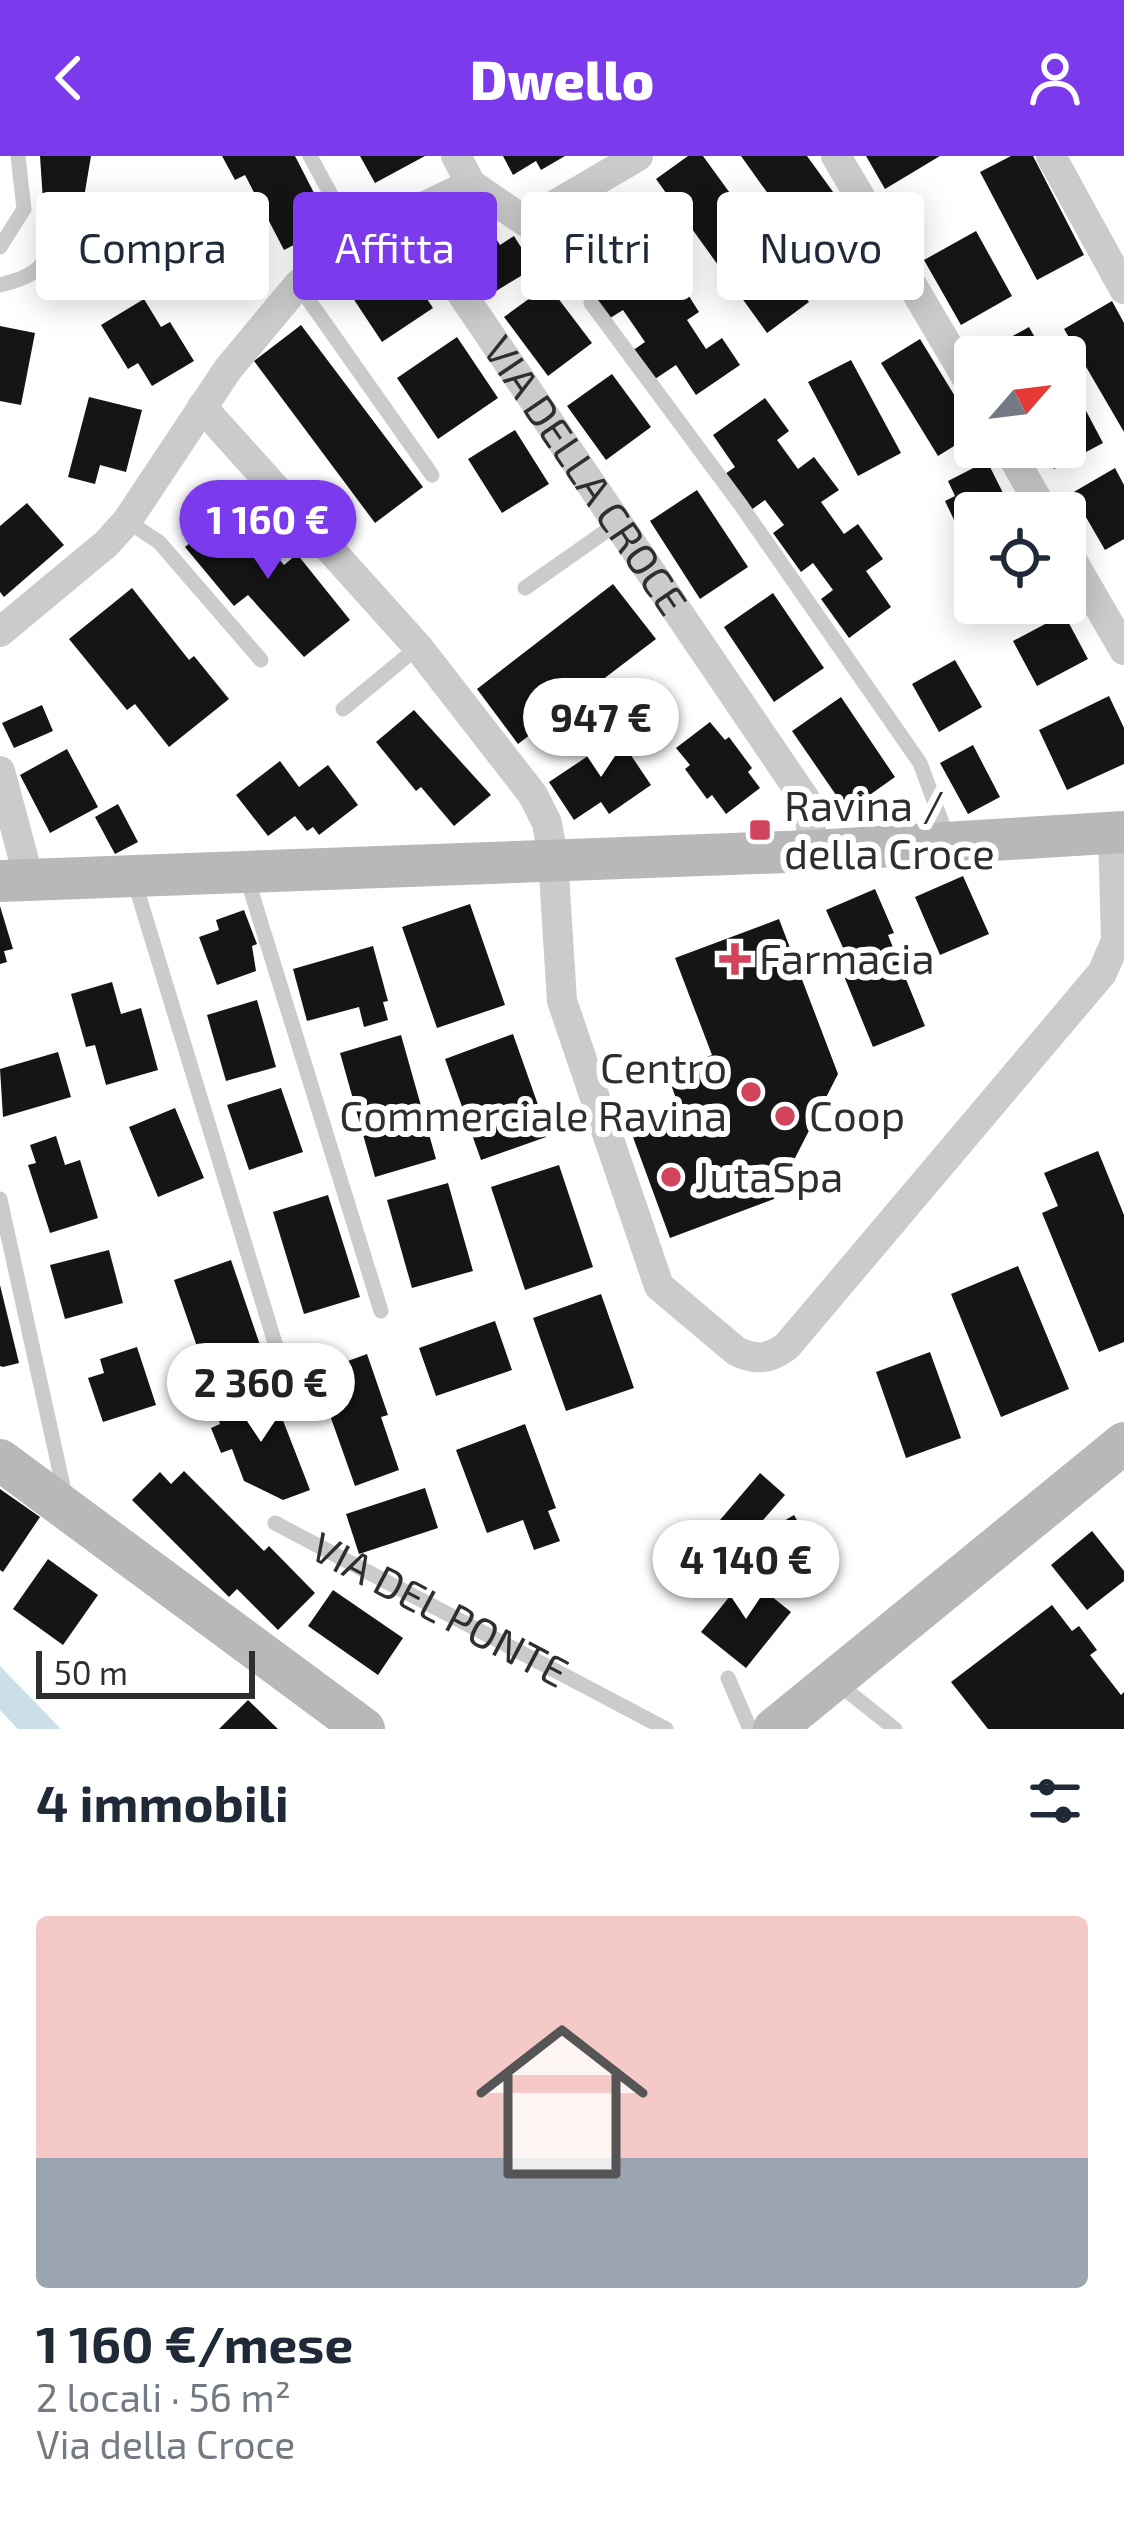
<!DOCTYPE html>
<html lang="it">
<meta charset="utf-8">
<style>
body{margin:0;font-family:"Exo 2",sans-serif;background:#f6f6f7;color:#1f2937;height:100vh;display:flex;flex-direction:column;font-size:45px;white-space:nowrap}
*{box-sizing:border-box;margin:0}
p{font-size:39px;color:#747a83}
.icon{flex:none;width:66px;height:66px;fill:none;stroke:currentColor;stroke-width:2;stroke-linecap:round;stroke-linejoin:round}
.map{position:relative;height:1573px;overflow:hidden}
.panel{display:flex;flex-direction:column;background:#fff;flex:1}
.panel>*{flex:none}
.banner{position:absolute;left:36px;top:36px;width:1053px;height:108px;display:flex;gap:24px}
.needle{width:78px;rotate:62deg}
.buttons{position:absolute;left:954px;top:180px;display:grid;gap:24px}
.buttons a{display:grid;place-items:center;width:132px;height:132px;border-radius:12px;background:#fff;box-shadow:0 6px 30px #0003;font-size:60px}
.scale{position:absolute;left:36px;bottom:30px;width:219px;box-sizing:border-box;padding-left:12px;border:6px solid #2e2e2e;border-top:0;font-size:33px;line-height:42px;white-space:nowrap;color:#2e2e2e;-webkit-text-stroke:9px #fff;paint-order:stroke}
.price{position:absolute;translate:-50% -102px;padding:0 27px;border-radius:42px;background:#fff;color:#222;font-size:39px;line-height:78px;filter:drop-shadow(0 3px 6px #0008)}
.price::after{content:'';position:absolute;left:50%;top:72px;width:36px;height:27px;margin-left:-18px;background:inherit;clip-path:polygon(0 0,100% 0,50% 100%)}
.price.current{background:#7c3aed;color:#fff}
ul{padding:0;list-style:none}
li{display:grid;align-content:center;gap:24px;height:636px;padding:0 36px}
li span{display:grid;place-items:center;height:372px;border-radius:12px;color:#555}
li>.icon{margin-inline-start:auto}
span .icon{width:216px;height:216px;fill:#fffc;stroke-width:1}
li b{font-size:51px}
h2{display:flex;justify-content:space-between;align-items:center;height:144px;padding:0 36px;font-size:51px}
.tag{padding:0 42px;border-radius:12px;background:#fff;box-shadow:0 6px 30px #0003;font-size:42px;line-height:108px}
.tag.current{background:#7c3aed;color:#fff}
header{display:flex;justify-content:space-between;align-items:center;height:156px;padding:0 36px;background:#7c3aed;color:#fff;font-size:54px;font-weight:800}
.map>svg:first-child{display:block}
</style>
<header><svg class="icon" aria-label="back" viewBox="0 0 24 24"><path d="M15 5l-7 7 7 7"/></svg>Dwello<svg class="icon" aria-label="person" viewBox="0 0 24 24"><circle cx="12" cy="8" r="4"/><path d="M4 21q1-7 8-7t8 7"/></svg></header>
<div class="map">
<svg width="1124" height="1573" viewBox="0 0 1124 1573">
<rect width="100%" height="100%" fill="#fff"/>
<!-- water -->
<path fill="#cbdfe8" d="M0 1511V1510L61 1573H18L0 1554Z"/>
<!-- building -->
<path fill="#151515" d="M40 0H91L76 89 44 60Z
M222 0H295L331 70 284 94 245 19 235 24Z
M360 0H425L375 27Z
M503 0H565L541 14 536 5 513 19Z
M688 0H703L809 146 767 177 656 23Z
M741 0H807L878 98 834 130Z
M866 0H940L885 33Z
M1011 0H1033L1084 99 1037 124 980 16Z
M188 38 222 106 176 128 142 60Z
M626 57 651 95 639 103 657 129 675 118 699 156 687 164 706 193 722 182 740 209 696 239 676 209 652 225 632 195 645 186 623 154 607 164 585 130 598 121 577 88Z
M488 70 500 89 514 80 534 112 488 140 457 90Z
M976 75 1012 140 961 169 924 104Z
M392 90 433 152 382 186 341 124Z
M548 129 592 187 548 220 504 161Z
M144 143 161 171 170 166 194 205 152 230 138 207 128 213 101 169Z
M1112 145 1124 167V276L1064 173Z
M301 169 423 331 375 367 254 205Z
M0 170 35 177 21 249 0 245Z
M1029 171 1046 201H975Z
M457 181 498 242 438 283 397 222Z
M920 183 975 273V277L938 300 881 207Z
M851 204 901 297 858 320 808 226Z
M612 218 651 271 606 304 567 250Z
M89 241 142 254 126 316 100 309 95 328 68 321Z
M765 242 789 275 777 284 798 313 814 301 839 334 821 346 844 378 858 368 883 403 866 415 891 451 849 482 821 443 833 434 813 407 801 416 773 377 784 369 765 344 751 354 725 318 735 311 713 279Z
M1084 251 1103 287 1054 313 1042 291H1065V261Z
M515 274 549 328 502 357 468 303Z
M987 305 1013 357H975V387L967 391 945 345 955 340 948 325Z
M1115 312 1124 329V383L1105 394 1072 337Z
M697 334 748 411 700 443 650 365Z
M27 347 64 389 4 441 0 436V370Z
M235 350 284 409 297 398 350 464 304 501 248 439 234 450 185 391Z
M613 428 656 483 518 588 477 533Z
M132 432 189 504 194 500 229 543 169 591 135 548 127 554 69 483Z
M773 437 824 512 774 546 724 471Z
M1064 458 1088 503 1037 530 1013 485Z
M955 504 982 551 939 576 912 528Z
M1109 540 1124 572V608L1067 634 1039 574Z
M841 541 895 621 847 655 792 575Z
M42 549 53 575 14 592 2 567Z
M414 554 491 639 454 670 421 631 416 635 376 586Z
M710 566 725 584 729 581 752 612 748 616 760 632 726 658 712 639 707 643 685 613 690 609 676 592Z
M618 580 651 629 609 658 601 646 574 664 549 626Z
M973 589 1000 641 968 658 940 607Z
M67 593 98 651 50 677 20 619Z
M280 605 299 631 328 609 358 649 319 679 313 671 307 675 295 660 268 680 236 639Z
M118 648 138 686 115 698 95 661Z
M963 720 989 778 940 799 915 741Z
M875 733 894 777 888 779 925 870 873 891 835 798 844 794 826 754Z
M470 748 505 849 437 872 402 771Z
M0 750 13 793 4 795 7 806 0 808Z
M244 754 257 788 252 790 256 815 217 829 199 781 219 774 216 764Z
M779 763 838 918 774 1043 670 1082 630 973 680 954 667 917 712 899 675 802Z
M373 790 388 845 383 846 388 864 364 871 359 851 307 865 293 813Z
M112 826 121 858 141 852 158 914 106 929 95 889 86 891 71 838Z
M257 844 276 911 226 925 207 859Z
M513 878 549 980 481 1004 445 903Z
M401 879 436 1003 375 1021 340 897Z
M58 896 71 941 3 961 0 913Z
M281 932 303 996 249 1014 227 949Z
M175 952 204 1022 158 1041 129 971Z
M56 980 65 1009 80 1004 98 1062 50 1077 28 1009 36 1007 30 989Z
M1098 995 1124 1059V1186L1099 1196 1042 1057 1058 1050 1044 1017Z
M559 1009 593 1111 525 1134 491 1031Z
M448 1027 473 1115 412 1132 387 1044Z
M328 1039 360 1141 304 1158 273 1056Z
M109 1094 123 1147 65 1163 50 1109Z
M231 1104 260 1189 203 1208 174 1124Z
M1018 1110 1069 1233 1001 1261 951 1138Z
M0 1129 19 1207 3 1211 0 1210Z
M601 1138 634 1232 566 1255 533 1162Z
M495 1165 512 1214 436 1240 419 1192Z
M137 1191 156 1249 103 1266 88 1222 104 1217 100 1203Z
M930 1196 961 1282 906 1302 876 1216Z
M367 1198 388 1259 381 1261 399 1314 355 1330 315 1217Z
M270 1231 310 1334 283 1344 244 1325 232 1293 221 1297 211 1272 220 1268 215 1253Z
M525 1268 556 1352 548 1355 560 1385 534 1394 523 1364 487 1377 456 1294Z
M184 1315 264 1395 269 1390 315 1437 278 1474 237 1433 229 1441 132 1344 160 1316 171 1328Z
M760 1317 785 1339 756 1372 763 1378 718 1431 686 1404Z
M425 1332 438 1372 359 1398 346 1358Z
M0 1333 40 1361 3 1416 0 1414Z
M794 1359 812 1390 787 1405 769 1374Z
M1092 1375 1124 1415V1425L1087 1454 1051 1409Z
M48 1403 98 1439 63 1489 13 1453Z
M746 1420 791 1456 746 1512 701 1476Z
M333 1434 403 1482 378 1519 308 1470Z
M1052 1449 1072 1475 1079 1470 1097 1494 1090 1499 1121 1539 1124 1536V1573H988L951 1526Z
M248 1544 278 1573H219Z"/>
<g fill="none" stroke-linecap="round" stroke-linejoin="round">
<!-- lane -->
<g stroke="#cbcbcb" stroke-width="15">
<path d="M310 0 355 83"/>
<path d="M0 91 24 53 18 0"/>
<path d="M0 129C28 122 43 116 53 87"/>
<path d="M298 129 432 319"/>
<path d="M591 147 740 348 920 607 948 683"/>
<path d="M127 365 159 386 261 504"/>
<path d="M525 432 619 366"/>
<path d="M343 553 418 491"/>
<path d="M247 722 381 1155"/>
<path d="M134 724 278 1197"/>
<path d="M0 1043 65 1339"/>
<path id="s1" d="M275 1367 666 1573"/>
<path d="M728 1522 750 1573"/>
<path d="M836 1526 895 1573"/>
</g>
<!-- street -->
<g stroke="#cbcbcb" stroke-width="30">
<path d="M456 0 471 28 526 66 638 0"/>
<path d="M836 0 975 236"/>
<path d="M1051 0 1124 133"/>
<path id="s2" d="M415 69 809 649 813 695"/>
<path d="M202 251 418 491 533 639 547 667 553 702 562 845 659 1130 736 1195C756 1205 770 1203 787 1190L1102 817 1116 785 1113 677"/>
<path d="M1007 291 1045 357"/>
<path d="M1065 392 1124 494"/>
<path d="M0 476 106 388 127 365 228 213 298 129 355 83 471 28"/>
<path d="M0 615 29 723"/>
</g>
<!-- secondary -->
<path stroke="#b8b8b8" stroke-width="42" d="M0 725 813 695 1124 676
M0 1304 364 1573
M774 1573 1124 1287"/>
</g>
<!-- markers -->
<g fill="#d2435c" stroke="#fff" stroke-width="4.5">
<rect x="748" y="662" width="24" height="24" rx="6"/>
<path d="M729 785h12v12h12v12h-12v12h-12v-12h-12v-12h12z"/>
<circle cx="751" cy="936" r="12"/>
<circle cx="785" cy="960" r="12"/>
<circle cx="671" cy="1021" r="12"/>
</g>
<g text-anchor="middle" stroke-width="12" stroke-linejoin="round" paint-order="stroke">
<!-- street labels -->
<g font-size="42" fill="#2e2e2e" stroke="#fff">
<text dy="15" stroke="none"><textPath href="#s2" startOffset="303">VIA DELLA CROCE</textPath></text>
<text dy="15" stroke="none"><textPath href="#s1" startOffset="186">VIA DEL PONTE</textPath></text>
</g>
<!-- poi labels -->
<g font-size="42" fill="#2e2e2e" stroke="#fff" text-anchor="start">
<text x="784" y="665">Ravina /<tspan x="784" dy="48">della Croce</tspan></text>
<text x="759" y="818">Farmacia</text>
<text x="727" y="927" text-anchor="end">Centro<tspan x="727" dy="48">Commerciale Ravina</tspan></text>
<text x="809" y="975">Coop</text>
<text x="695" y="1036">JutaSpa</text>
</g>
</g>
</svg>
<div class="buttons">
<a><svg class="needle" viewBox="-14 -14 28 28"><path d="M0-13l5 13h-10z" fill="#e53935"/><path d="M0 13l5-13h-10z" fill="#747a83"/></svg></a>
<a><svg class="icon" aria-label="locate" viewBox="0 0 24 24"><circle cx="12" cy="12" r="6"/><path d="M12 2v4M12 18v4M2 12h4M18 12h4"/></svg></a>
</div>
<div class="scale">50 m</div>
<b class="price current" style="left:268px;top:426px">1 160 €</b>
<b class="price" style="left:601px;top:624px">947 €</b>
<b class="price" style="left:261px;top:1289px">2 360 €</b>
<b class="price" style="left:746px;top:1466px">4 140 €</b>
<div class="banner">
<a class="tag">Compra</a>
<a class="tag current">Affitta</a>
<a class="tag">Filtri</a>
<a class="tag">Nuovo</a>
</div>
</div>
<section class="panel">
<h2>4 immobili<svg class="icon" aria-label="filters" viewBox="0 0 24 24"><path d="M4 7h16M4 17h16"/><circle cx="9" cy="7" r="2"/><circle cx="15" cy="17" r="2"/></svg></h2>
<ul>
<li><span style="background:linear-gradient(#f6c9c9 65%,#9aa5b1 0)"><svg class="icon" aria-label="home" viewBox="0 0 24 24"><path d="M3 11l9-7 9 7M6 9v11h12V9"/></svg></span><div><b>1 160 €/mese</b><p>2 locali · 56 m²</p><p>Via della Croce</p></div></li>
</ul>
</section>
